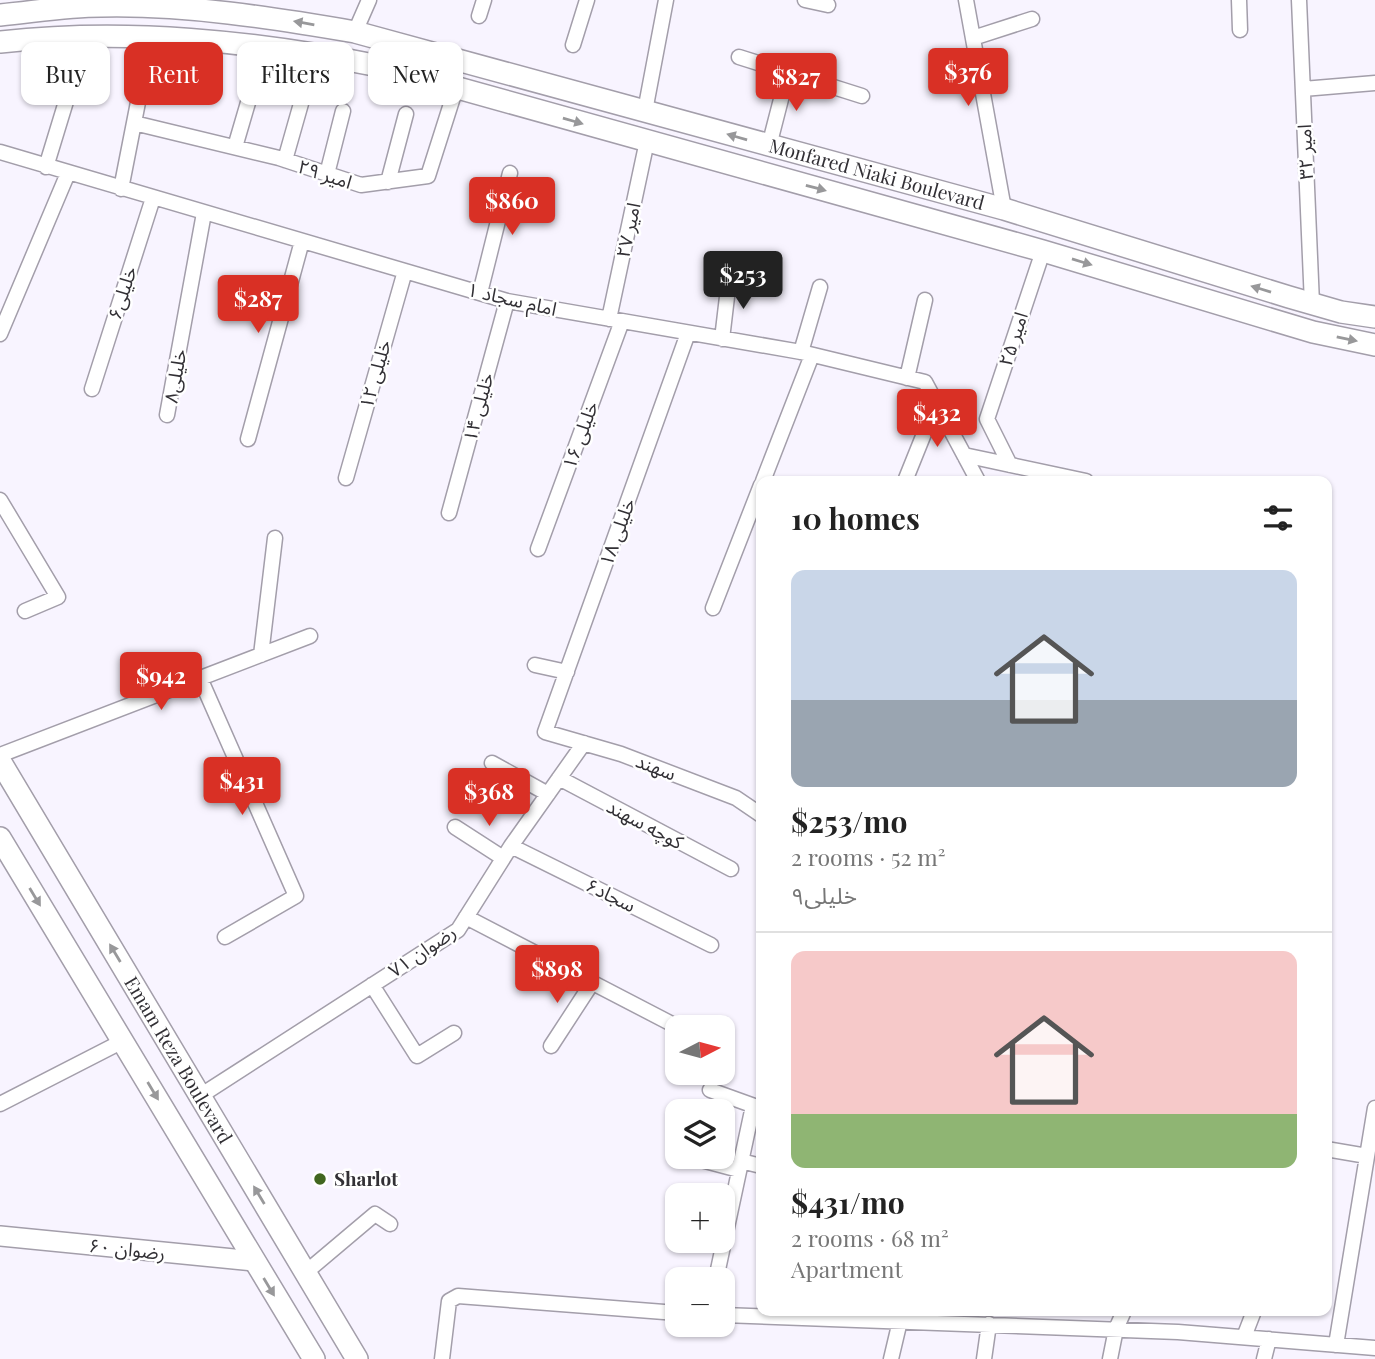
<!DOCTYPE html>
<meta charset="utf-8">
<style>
body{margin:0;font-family:"Playfair Display","Noto Sans Arabic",serif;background:#f2f2f2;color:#222;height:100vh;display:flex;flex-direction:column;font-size:26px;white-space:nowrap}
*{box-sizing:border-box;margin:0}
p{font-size:23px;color:#767676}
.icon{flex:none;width:38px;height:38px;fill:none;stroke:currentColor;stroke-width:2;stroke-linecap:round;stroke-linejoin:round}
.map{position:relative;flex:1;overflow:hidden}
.drawer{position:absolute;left:756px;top:476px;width:576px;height:840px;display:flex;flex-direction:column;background:#fff;border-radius:14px;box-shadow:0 2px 5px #0004}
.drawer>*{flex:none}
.banner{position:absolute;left:21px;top:42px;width:630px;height:63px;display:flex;gap:14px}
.needle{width:46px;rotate:84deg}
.fabs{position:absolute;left:665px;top:1015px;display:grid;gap:14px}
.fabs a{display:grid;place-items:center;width:70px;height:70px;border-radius:14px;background:#fff;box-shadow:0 2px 5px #0004;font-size:35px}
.price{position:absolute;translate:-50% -60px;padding:0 16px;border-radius:7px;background:#d93025;color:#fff;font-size:23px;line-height:46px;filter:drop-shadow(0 2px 4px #0008)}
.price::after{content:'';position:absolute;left:50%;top:42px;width:21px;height:16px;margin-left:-10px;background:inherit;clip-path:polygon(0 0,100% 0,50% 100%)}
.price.selected{background:#222;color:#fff}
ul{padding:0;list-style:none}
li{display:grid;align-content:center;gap:14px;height:371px;padding:0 35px}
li+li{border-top:2px solid #e0e0e0}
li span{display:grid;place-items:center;height:217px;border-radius:14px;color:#555}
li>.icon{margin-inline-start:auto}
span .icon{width:126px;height:126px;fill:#fffc;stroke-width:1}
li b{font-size:30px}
h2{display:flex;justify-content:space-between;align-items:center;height:84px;padding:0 35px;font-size:30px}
.chip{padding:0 24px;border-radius:14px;background:#fff;box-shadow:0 2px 5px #0004;font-size:24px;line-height:63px}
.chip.selected{background:#d93025;color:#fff}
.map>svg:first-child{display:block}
</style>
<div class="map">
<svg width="1375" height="1359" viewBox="0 0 1375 1359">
<rect width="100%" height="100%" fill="#f8f4ff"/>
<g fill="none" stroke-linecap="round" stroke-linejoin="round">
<!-- street casing -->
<g stroke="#a39eaa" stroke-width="17">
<path id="street" d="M805 0 828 5
M966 0 1004 209
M1239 0 1240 30
M1299 0 1312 304
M479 16 484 0
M355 32 369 0
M973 38 1032 19
M573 45 587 0
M739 57 862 96
M1303 89 1375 83
M645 111 666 0
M134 123 279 158 361 185 428 176 456 88
M769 146 788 72
M235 147 252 89
M0 152 507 301 801 352 925 382 978 481
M285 160 304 93
M46 167 86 36
M327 174 343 111
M388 182 406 114
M121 189 151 36
M480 293 510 173
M609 319 647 141
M688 333 545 732 621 754 736 798 761 815
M0 334 68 173
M722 339 729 280
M801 352 820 287
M907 378 925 300
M92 389 153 198
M167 415 204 213
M248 439 302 241
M964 455 1086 481
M1010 465 987 419 1043 251
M346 478 405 271
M763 481 812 355
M905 481 936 404
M0 500 58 597 25 611
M449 513 507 301
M538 549 622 321
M713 608 761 485
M261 655 275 538
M535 665 567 672
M200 678 296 896 225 937
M0 755 310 636
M492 763 548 794
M559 778 731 869
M455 827 503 858
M511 846 711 945
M466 917 670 1023
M372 985 417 1056 454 1033
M551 1046 592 983
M710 1090 760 1108
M200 1096 458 930 511 846 584 743
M0 1104 123 1041
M1326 1149 1367 1156
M690 1157 739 1170
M741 1161 761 1166
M305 1273 375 1214 390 1224
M716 1279 753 1106
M723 1315 1178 1332 1375 1348
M1244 1337 1254 1311
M1336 1345 1375 1108
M442 1359 449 1301 458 1296 677 1313
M891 1359 900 1321
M984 1359 989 1324
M1110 1359 1116 1329 1124 1311
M1264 1359 1269 1339"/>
</g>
<!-- secondary casing -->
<g stroke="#a39eaa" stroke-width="22">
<path id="secondary" d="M0 1236 254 1261"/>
</g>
<!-- primary casing -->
<g stroke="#a39eaa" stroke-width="24">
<g id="primary">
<path id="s1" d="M0 15C33 12 67 6 101 6 185 4 273 18 355 32L1004 209 1289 297 1341 312 1375 317"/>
<path d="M0 42C127 28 254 41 379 66L1043 251 1313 332 1375 345"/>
<path id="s2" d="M0 761 357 1359"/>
<path d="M0 838 314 1359"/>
</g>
</g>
<!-- street -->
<use href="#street" stroke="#fff" stroke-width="14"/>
<!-- secondary -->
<use href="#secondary" stroke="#fff" stroke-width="19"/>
<!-- primary -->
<use href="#primary" stroke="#fff" stroke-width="21"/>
</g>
<!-- one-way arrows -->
<defs><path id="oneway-solid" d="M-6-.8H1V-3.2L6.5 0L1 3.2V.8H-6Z" transform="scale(1.75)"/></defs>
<g fill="#98989a">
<use href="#oneway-solid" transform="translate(304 23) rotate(-170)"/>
<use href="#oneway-solid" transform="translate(573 121) rotate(16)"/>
<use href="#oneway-solid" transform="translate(737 137) rotate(-164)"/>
<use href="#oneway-solid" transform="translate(816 188) rotate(15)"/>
<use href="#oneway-solid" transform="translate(1082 262) rotate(17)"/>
<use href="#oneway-solid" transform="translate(1261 289) rotate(-163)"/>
<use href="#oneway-solid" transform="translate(1347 339) rotate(12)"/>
<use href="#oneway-solid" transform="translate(35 897) rotate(59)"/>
<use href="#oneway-solid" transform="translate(115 953) rotate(-121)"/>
<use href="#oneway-solid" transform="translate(153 1091) rotate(59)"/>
<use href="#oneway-solid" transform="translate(259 1195) rotate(-121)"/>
<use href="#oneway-solid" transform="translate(269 1287) rotate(59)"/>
</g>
<!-- markers -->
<circle fill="#41661f" stroke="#fff" stroke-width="2.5" cx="320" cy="1179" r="7"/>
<g text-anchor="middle" stroke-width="5" stroke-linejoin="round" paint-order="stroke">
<!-- street labels -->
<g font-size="19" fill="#323035" stroke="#fff">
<text transform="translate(1305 152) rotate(-92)" y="7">امیر ۳۲</text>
<text transform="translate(325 174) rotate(18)" y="7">امیر ۲۹</text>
<text dy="7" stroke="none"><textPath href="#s1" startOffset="898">Monfared Niaki Boulevard</textPath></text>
<text transform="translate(628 230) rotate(-78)" y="7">امیر ۲۷</text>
<text transform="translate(122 293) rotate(-72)" y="7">خلیلی۶</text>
<text transform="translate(512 299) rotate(13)" y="7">امام سجاد ۱</text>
<text transform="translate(1013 339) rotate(-72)" y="7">امیر ۲۵</text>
<text transform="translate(375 374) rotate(-74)" y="7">خلیلی ۱۲</text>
<text transform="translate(175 376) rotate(-80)" y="7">خلیلی۸</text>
<text transform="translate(478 407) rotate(-75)" y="7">خلیلی ۱۴</text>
<text transform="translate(580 435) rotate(-70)" y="7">خلیلی ۱۶</text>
<text transform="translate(617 532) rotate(-70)" y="7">خلیلی ۱۸</text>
<text transform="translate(656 767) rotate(21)" y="7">سهند</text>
<text transform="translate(645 824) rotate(28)" y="7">كوچه سهند</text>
<text transform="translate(611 895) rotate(26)" y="7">سجاد۶</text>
<text transform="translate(422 951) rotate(-34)" y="7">رضوان ۷۱</text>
<text dy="7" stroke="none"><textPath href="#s2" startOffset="348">Emam Reza Boulevard</textPath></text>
<text transform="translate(127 1249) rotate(6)" y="7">رضوان ۶۰</text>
</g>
<!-- poi labels -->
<g font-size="19" font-weight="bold" fill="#323035" stroke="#fff" text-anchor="start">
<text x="334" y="1186">Sharlot</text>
</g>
</g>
</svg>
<div class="fabs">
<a><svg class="needle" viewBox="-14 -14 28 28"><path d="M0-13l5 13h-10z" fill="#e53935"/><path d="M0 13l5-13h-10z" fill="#767676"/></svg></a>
<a><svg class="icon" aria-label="layers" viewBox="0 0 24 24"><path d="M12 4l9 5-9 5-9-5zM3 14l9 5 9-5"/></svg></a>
<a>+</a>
<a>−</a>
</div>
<b class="price" style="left:968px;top:108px">$376</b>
<b class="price" style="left:796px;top:113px">$827</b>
<b class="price" style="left:512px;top:237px">$860</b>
<b class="price selected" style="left:743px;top:311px">$253</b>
<b class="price" style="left:258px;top:335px">$287</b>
<b class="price" style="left:937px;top:449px">$432</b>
<b class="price" style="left:161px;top:712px">$942</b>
<b class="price" style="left:242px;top:817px">$431</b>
<b class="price" style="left:489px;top:828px">$368</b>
<b class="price" style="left:557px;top:1005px">$898</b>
<div class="banner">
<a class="chip">Buy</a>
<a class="chip selected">Rent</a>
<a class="chip">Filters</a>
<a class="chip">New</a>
</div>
<section class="drawer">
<h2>10 homes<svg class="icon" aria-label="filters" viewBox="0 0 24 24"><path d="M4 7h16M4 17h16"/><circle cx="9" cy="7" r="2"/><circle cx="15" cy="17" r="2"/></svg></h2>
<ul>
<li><span style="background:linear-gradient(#c9d6e8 60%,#9aa5b1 0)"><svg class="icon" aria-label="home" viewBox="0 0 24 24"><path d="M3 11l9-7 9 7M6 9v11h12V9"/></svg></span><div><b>$253/mo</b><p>2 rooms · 52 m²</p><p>خلیلی۹</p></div></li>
<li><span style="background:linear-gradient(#f6c9c9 75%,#8fb573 0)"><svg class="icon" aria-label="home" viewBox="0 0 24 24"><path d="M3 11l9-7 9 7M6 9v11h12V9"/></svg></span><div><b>$431/mo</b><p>2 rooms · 68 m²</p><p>Apartment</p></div></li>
</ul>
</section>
</div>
